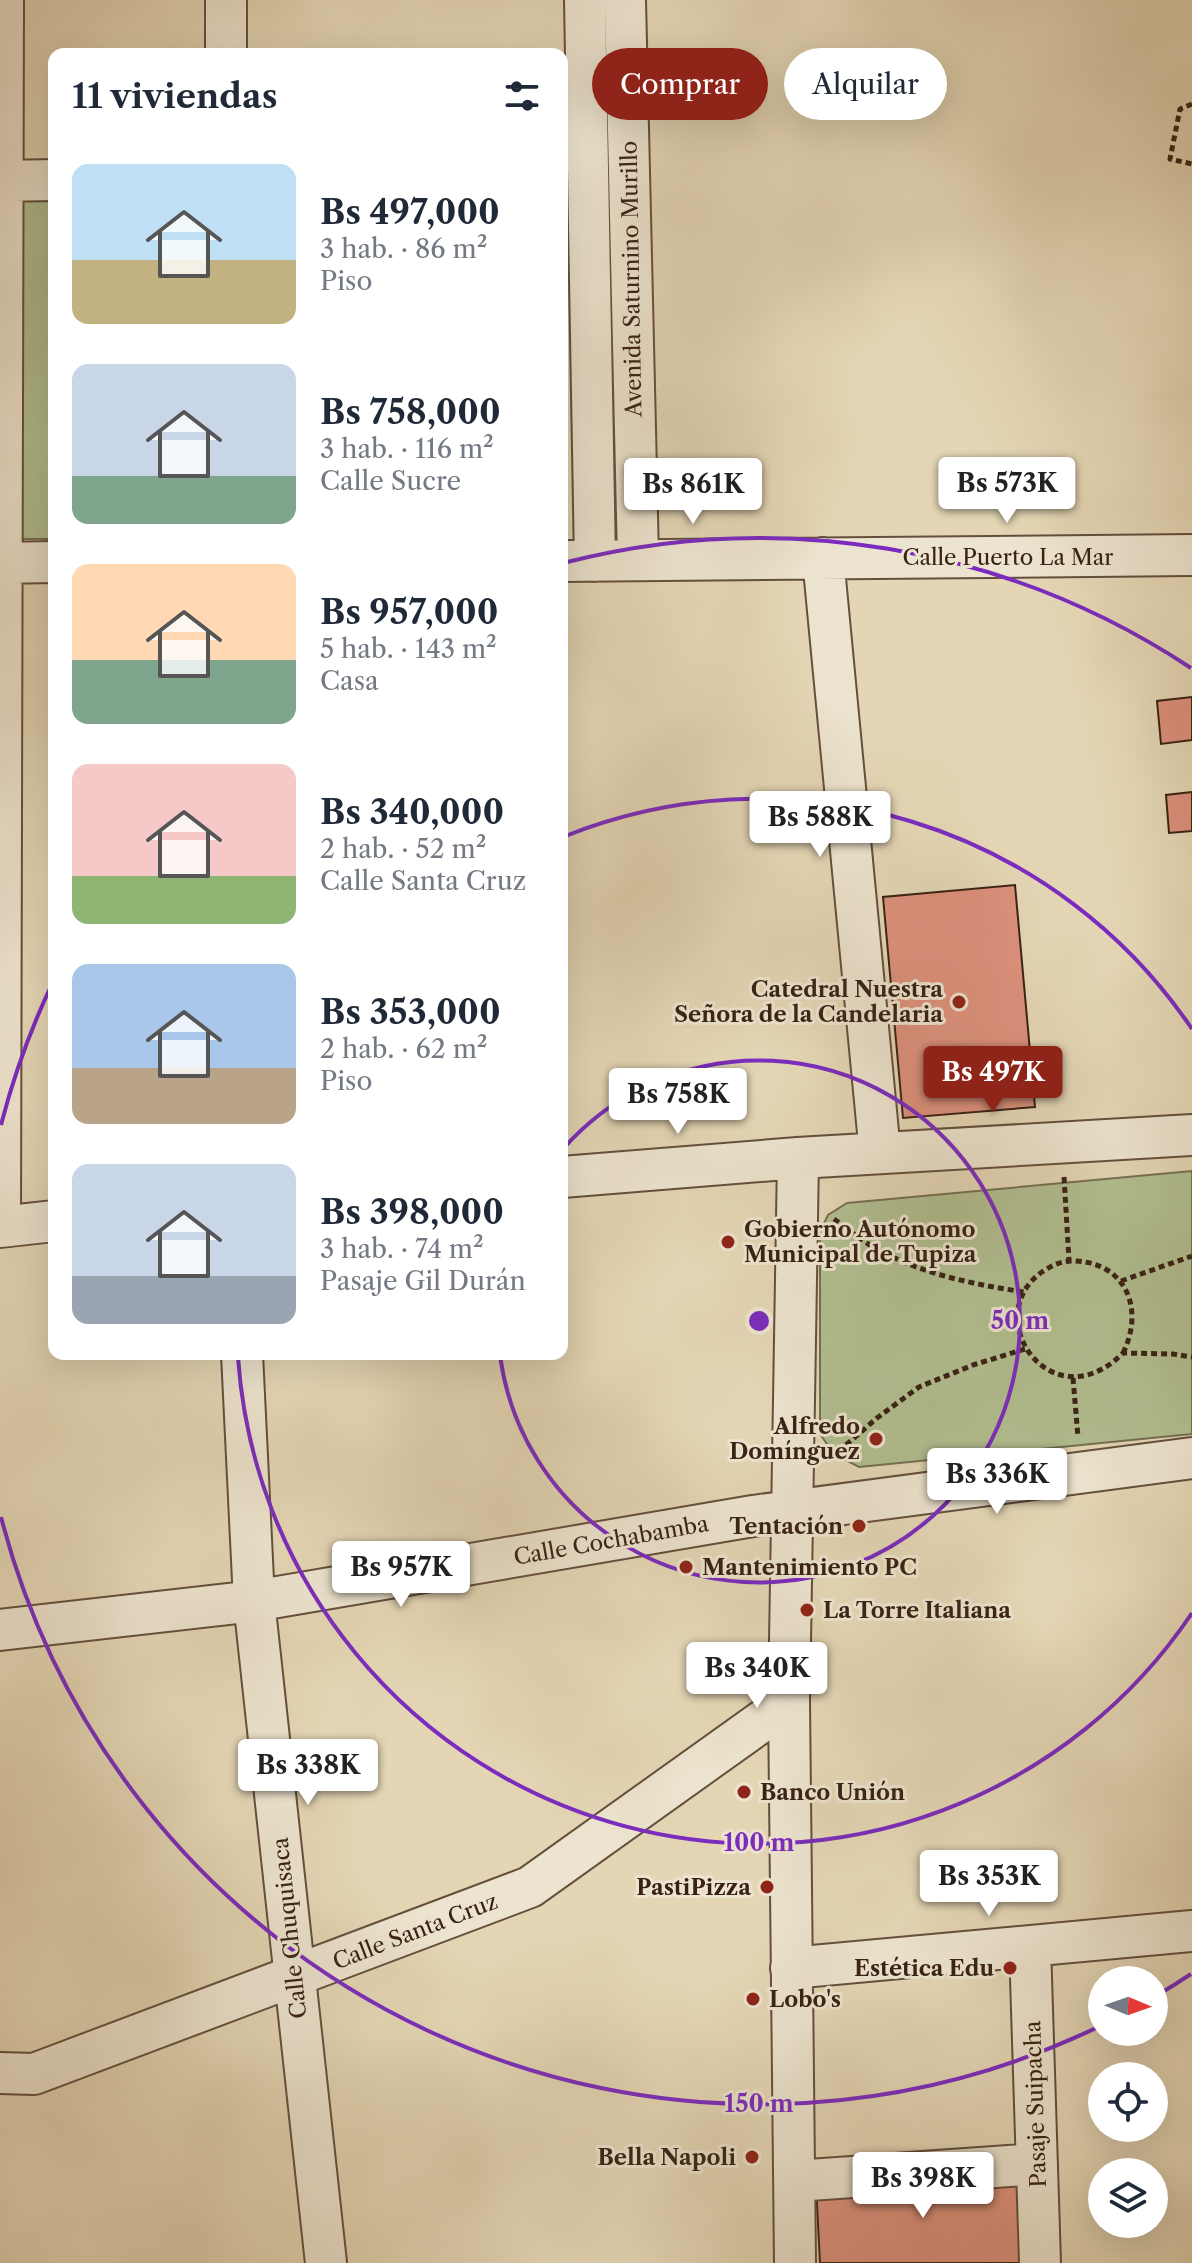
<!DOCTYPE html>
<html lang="es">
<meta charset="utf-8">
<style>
body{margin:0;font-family:"Libre Caslon Text",serif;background:#f2f2f3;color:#1f2937;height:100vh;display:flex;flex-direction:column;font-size:30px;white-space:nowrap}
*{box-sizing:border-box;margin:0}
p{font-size:26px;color:#747a83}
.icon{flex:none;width:44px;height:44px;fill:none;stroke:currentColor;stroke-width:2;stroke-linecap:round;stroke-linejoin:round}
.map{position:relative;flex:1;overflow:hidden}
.details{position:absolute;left:48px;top:48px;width:520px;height:1312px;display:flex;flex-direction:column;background:#fff;border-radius:16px;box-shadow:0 8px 32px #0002}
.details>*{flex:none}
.hud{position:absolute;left:592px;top:48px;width:480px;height:72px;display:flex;gap:16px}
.needle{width:52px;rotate:92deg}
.tools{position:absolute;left:1088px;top:1966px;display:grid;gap:16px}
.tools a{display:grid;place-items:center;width:80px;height:80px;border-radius:50%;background:#fff;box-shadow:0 8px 32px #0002;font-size:40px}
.price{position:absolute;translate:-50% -68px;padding:0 18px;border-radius:8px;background:#fff;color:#222;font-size:26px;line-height:52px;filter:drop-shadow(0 2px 4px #0008)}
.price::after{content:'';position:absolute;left:50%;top:48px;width:24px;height:18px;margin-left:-12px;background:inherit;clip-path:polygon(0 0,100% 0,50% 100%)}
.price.active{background:#8f2418;color:#fff}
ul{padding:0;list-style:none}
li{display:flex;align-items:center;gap:24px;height:200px;padding:0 24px}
li span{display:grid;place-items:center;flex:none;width:224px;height:160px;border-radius:16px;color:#555}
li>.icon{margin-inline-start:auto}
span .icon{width:96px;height:96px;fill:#fffc;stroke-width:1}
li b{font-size:34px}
h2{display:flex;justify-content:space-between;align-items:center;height:96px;padding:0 24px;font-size:34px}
.chip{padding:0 28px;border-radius:36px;background:#fff;box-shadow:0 8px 32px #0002;font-size:28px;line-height:72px}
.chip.active{background:#8f2418;color:#fff}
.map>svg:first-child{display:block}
</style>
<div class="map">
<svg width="1192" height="2263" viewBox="0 0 1192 2263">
<rect width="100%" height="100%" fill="#e4d6b5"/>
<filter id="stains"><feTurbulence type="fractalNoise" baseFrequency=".0025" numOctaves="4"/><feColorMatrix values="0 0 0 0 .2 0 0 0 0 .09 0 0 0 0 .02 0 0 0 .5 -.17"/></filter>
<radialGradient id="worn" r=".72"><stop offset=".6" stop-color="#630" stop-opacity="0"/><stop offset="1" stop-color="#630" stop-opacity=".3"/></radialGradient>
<!-- green -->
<path fill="#b1be90" stroke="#757052" stroke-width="2" d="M18 197H54V539H19Z
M1192 1171V1434L859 1467 834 1454 820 1434V1232L828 1215 847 1203Z"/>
<!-- building -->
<path fill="#dd917d" stroke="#392215" stroke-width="2" d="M1192 697V740L1161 744 1157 701Z
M1192 792V831L1169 833 1166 795Z
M1015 885 1035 1107 903 1118 883 897Z
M1021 2169 1024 2263H820L816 2185Z"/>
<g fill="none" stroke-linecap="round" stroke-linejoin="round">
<!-- street casing -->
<g stroke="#644f3d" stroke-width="44">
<path id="street" d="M226 0V54
M585 0 595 561
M625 0 638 558
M0 181 54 180
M823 558 880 1153
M562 561 1192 555
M0 563 54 562
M562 1177 798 1158 1192 1135
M0 1227 3 0
M0 1227 54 1221
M242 1354 254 1601 326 2263
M0 1630 254 1601 753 1516 1192 1458
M1030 1946 1040 2263
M791 1968 1192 1931
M0 2073 34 2074 530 1887 789 1702
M795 2181 1037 2164
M795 2263 789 1702 798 1158"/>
</g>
<!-- path -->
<path stroke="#392215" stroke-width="5" stroke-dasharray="6 4" stroke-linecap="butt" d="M1192 104 1180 109 1170 159 1192 164
M1064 1177 1069 1260
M834 1219C847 1228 860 1240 875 1248 921 1274 972 1284 1024 1292
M1121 1281 1192 1256
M1123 1353C1144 1311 1128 1264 1076 1261 1063 1260 1052 1265 1042 1272 978 1317 1052 1424 1123 1353L1173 1354 1192 1357
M1073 1378 1078 1437
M831 1458 877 1418 919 1387 973 1365 1025 1349"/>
<!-- street -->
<use href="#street" stroke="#ede4cf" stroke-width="40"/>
</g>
<!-- distance rings -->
<g fill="none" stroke="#7b2cbf" stroke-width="4">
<path d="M562 1150A261 261 0 1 1 500 1355"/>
<path d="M1192 1613A522 522 0 0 1 238 1357M563 837A522 522 0 0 1 1192 1029"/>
<path d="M1191 1974A783 783 0 0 1 1156 1996M1096 2028A783 783 0 0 1 1 1517M1 1125A783 783 0 0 1 52 984M563 563A783 783 0 0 1 1191 668"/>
</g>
<!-- markers -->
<g fill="#8f2418" stroke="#ede4cf" stroke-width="3">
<circle cx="959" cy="1002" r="8"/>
<circle cx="728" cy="1242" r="8"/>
<circle cx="876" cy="1439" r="8"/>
<circle cx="859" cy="1526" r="8"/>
<circle cx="686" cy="1567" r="8"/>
<circle cx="807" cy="1610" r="8"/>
<circle cx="744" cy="1792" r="8"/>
<circle cx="767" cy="1887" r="8"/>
<circle cx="1010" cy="1968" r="8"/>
<circle cx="753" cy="1999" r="8"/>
<circle cx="752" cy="2157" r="8"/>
</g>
<g text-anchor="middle" stroke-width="6" stroke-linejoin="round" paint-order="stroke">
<!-- street labels -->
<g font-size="22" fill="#392215" stroke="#ede4cf">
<text transform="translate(631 279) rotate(-91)" y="8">Avenida Saturnino Murillo</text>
<text x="1008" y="565">Calle Puerto La Mar</text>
<text transform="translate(611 1540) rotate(-10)" y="8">Calle Cochabamba</text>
<text transform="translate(289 1928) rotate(-96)" y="8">Calle Chuquisaca</text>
<text transform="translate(415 1931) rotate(-21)" y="8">Calle Santa Cruz</text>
<text transform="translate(1035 2104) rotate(-92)" y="8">Pasaje Suipacha</text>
</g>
<!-- poi labels -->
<g font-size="22" font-weight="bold" fill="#392215" stroke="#ede4cf" text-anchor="end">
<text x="943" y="997">Catedral Nuestra<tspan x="943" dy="25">Señora de la Candelaria</tspan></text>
<text x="744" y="1237" text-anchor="start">Gobierno Autónomo<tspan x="744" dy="25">Municipal de Tupiza</tspan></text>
<text x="860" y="1434">Alfredo<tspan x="860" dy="25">Domínguez</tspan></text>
<text x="843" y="1534">Tentación</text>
<text x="702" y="1575" text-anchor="start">Mantenimiento PC</text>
<text x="823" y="1618" text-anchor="start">La Torre Italiana</text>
<text x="760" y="1800" text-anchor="start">Banco Unión</text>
<text x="751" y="1895">PastiPizza</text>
<text x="994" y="1976">Estética Edu</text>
<text x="769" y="2007" text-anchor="start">Lobo's</text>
<text x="736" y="2165">Bella Napoli</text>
</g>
</g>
<circle cx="759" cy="1321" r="12" fill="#7b2cbf" stroke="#ede4cf" stroke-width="4"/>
<g font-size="24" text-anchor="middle" font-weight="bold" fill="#7b2cbf" stroke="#ede4cf" stroke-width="6" stroke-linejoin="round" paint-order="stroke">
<text x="1020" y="1329">50 m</text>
<text x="759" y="1851">100 m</text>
<text x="759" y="2112">150 m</text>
</g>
<rect width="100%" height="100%" filter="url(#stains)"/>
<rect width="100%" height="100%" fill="url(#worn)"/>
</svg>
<div class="tools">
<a><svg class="needle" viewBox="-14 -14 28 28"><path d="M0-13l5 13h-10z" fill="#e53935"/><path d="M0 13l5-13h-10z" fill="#747a83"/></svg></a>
<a><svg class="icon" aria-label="locate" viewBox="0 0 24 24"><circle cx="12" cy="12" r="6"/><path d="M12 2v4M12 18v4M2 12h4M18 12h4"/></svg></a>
<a><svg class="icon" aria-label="layers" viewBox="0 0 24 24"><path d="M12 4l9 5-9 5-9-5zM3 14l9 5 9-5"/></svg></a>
</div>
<b class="price" style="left:1007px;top:525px">Bs 573K</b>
<b class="price" style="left:693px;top:526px">Bs 861K</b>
<b class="price" style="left:820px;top:859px">Bs 588K</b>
<b class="price active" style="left:993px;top:1114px">Bs 497K</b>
<b class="price" style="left:678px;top:1136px">Bs 758K</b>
<b class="price" style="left:997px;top:1516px">Bs 336K</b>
<b class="price" style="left:401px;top:1609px">Bs 957K</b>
<b class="price" style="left:757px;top:1710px">Bs 340K</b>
<b class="price" style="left:308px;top:1807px">Bs 338K</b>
<b class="price" style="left:989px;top:1918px">Bs 353K</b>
<b class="price" style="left:923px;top:2220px">Bs 398K</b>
<div class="hud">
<a class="chip active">Comprar</a>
<a class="chip">Alquilar</a>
</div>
<section class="details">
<h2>11 viviendas<svg class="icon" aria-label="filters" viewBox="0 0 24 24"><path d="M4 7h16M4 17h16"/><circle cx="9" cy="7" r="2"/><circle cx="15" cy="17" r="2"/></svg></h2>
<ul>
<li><span style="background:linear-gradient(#bfe0f5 60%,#c2b280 0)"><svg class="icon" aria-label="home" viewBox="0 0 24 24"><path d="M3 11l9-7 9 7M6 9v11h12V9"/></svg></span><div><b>Bs 497,000</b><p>3 hab. · 86 m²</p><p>Piso</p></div></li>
<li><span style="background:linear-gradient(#c9d6e8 70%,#7fa58c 0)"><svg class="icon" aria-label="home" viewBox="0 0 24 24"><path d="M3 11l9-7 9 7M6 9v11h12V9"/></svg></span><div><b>Bs 758,000</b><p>3 hab. · 116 m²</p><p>Calle Sucre</p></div></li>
<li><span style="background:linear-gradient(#ffd9b3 60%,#7fa58c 0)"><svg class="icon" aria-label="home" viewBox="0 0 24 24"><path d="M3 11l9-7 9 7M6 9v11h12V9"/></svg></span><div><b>Bs 957,000</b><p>5 hab. · 143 m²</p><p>Casa</p></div></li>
<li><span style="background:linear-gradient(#f6c9c9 70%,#8fb573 0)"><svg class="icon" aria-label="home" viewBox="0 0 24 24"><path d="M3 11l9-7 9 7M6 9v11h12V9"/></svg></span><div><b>Bs 340,000</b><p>2 hab. · 52 m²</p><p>Calle Santa Cruz</p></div></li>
<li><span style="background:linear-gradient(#a9c7e8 65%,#b9a48a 0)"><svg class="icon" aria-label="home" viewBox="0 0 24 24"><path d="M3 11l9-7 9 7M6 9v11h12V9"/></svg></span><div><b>Bs 353,000</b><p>2 hab. · 62 m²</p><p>Piso</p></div></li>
<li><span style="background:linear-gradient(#c9d6e8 70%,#9aa5b1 0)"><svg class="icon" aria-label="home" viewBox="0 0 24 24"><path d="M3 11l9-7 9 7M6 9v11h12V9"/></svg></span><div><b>Bs 398,000</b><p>3 hab. · 74 m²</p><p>Pasaje Gil Durán</p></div></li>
</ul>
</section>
</div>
